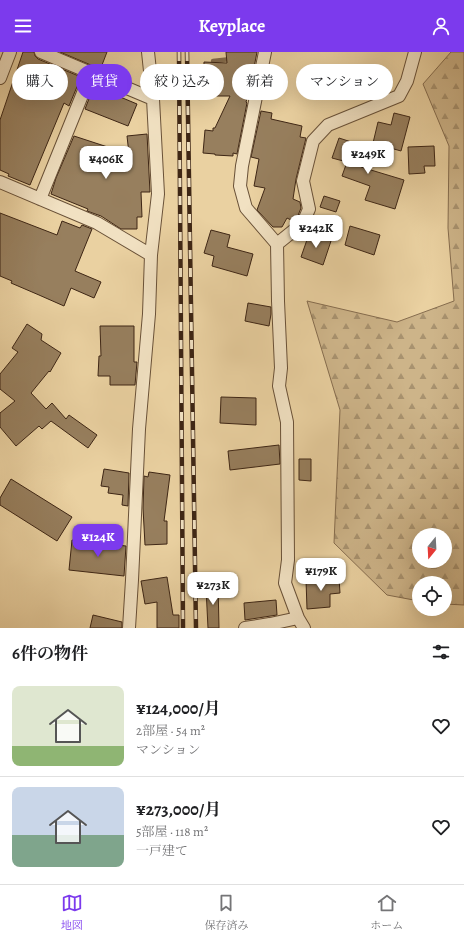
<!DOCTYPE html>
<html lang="ja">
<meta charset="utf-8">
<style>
body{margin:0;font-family:Alegreya,"Noto Serif JP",serif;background:#f6f6f6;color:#202124;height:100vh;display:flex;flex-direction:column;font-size:15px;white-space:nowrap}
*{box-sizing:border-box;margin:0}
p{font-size:13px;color:#757577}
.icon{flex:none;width:22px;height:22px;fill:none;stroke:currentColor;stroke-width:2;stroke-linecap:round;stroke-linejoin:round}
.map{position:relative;height:576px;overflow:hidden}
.sheet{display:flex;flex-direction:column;background:#fff;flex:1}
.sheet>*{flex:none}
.hud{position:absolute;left:12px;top:12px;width:440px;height:36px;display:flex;gap:8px}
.needle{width:26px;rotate:198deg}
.buttons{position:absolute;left:412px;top:476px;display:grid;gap:8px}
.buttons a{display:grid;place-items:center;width:40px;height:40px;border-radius:50%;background:#fff;box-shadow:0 4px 16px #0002;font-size:20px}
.price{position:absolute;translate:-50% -34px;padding:0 9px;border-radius:8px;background:#fff;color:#222;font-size:13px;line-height:26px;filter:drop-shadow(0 1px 2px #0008)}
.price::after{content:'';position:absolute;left:50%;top:24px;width:12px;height:9px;margin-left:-6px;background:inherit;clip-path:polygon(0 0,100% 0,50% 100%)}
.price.active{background:#7c3aed;color:#fff}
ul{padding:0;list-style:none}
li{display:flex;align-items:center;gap:12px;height:100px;padding:0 12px}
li+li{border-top:1px solid #e0e0e0}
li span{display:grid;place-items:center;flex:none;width:112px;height:80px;border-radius:8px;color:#555}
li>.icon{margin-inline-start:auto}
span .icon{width:48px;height:48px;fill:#fffc;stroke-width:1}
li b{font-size:17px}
h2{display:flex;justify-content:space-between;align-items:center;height:48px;padding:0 12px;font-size:17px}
.pill{padding:0 14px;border-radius:18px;background:#fff;box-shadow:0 4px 16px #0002;font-size:14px;line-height:36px}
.pill.active{background:#7c3aed;color:#fff}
header{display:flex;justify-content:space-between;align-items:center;height:52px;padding:0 12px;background:#7c3aed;color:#fff;font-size:18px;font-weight:700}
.menu{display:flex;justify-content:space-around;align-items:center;height:56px;border-top:1px solid #e0e0e0;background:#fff;font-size:11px;color:#757577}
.menu a{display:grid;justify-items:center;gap:2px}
.menu .active{color:#7c3aed}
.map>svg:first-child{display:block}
</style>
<header><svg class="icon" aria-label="menu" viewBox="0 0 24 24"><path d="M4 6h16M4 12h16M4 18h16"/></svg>Keyplace<svg class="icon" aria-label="person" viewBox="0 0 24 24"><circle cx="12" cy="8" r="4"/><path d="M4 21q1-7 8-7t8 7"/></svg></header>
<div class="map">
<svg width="464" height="576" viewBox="0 0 464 576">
<defs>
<pattern id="forest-firs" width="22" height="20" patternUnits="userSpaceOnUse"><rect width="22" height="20" fill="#cdb489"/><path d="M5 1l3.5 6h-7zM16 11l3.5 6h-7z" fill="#a8926f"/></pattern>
</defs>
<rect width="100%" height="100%" fill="#ead1a1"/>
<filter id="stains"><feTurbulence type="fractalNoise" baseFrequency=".005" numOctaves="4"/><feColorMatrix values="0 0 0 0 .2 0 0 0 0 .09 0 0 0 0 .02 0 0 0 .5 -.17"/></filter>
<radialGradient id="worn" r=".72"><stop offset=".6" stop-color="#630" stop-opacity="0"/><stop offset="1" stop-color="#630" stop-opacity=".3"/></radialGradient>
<!-- forest -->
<path fill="url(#forest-firs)" stroke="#866d4f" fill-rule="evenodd" d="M451 0H464V553L445 552V531H419V549L387 543 334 491 340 358 307 249 397 270 454 249 448 176 449 94 423 32ZM419 483H445V509H419Z"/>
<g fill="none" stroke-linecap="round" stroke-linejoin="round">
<!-- stream -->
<path stroke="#826a4c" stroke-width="4.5" d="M213 9 231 7"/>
</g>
<!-- building -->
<path fill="#977f5e" stroke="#3e2615" d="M23 0H34L35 4 38 7 81 25 69 54 64 51 30 133 8 124 9 122 0 118V68Z
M60 0H107L102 13 98 16Z
M226 0H257L250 36 246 50 247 51 237 102 233 101V104L215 103V102L203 101 205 78 213 79V76H215L230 44H203L204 10 227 11Z
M94 34 137 52 128 74 85 57Z
M261 59 272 61 271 67 302 74 300 85 306 86 296 127 293 147 300 150 301 156 297 166 293 169 287 166 282 175H273L257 158 265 136 254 134 259 107 251 105Z
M394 61 410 65 401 99 373 91 378 70 391 73Z
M147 82 150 140H141L142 165H137V177H121L101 164 87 159 88 157 51 142 56 126 74 84 129 102 127 84Z
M339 86 367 95 361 115 404 128 395 157 365 148 370 134 342 124 347 110 332 106Z
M434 94 435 114H424L425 121 409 122 408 95Z
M324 144 340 149 336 160 320 155Z
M0 161 57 183 62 169 80 176 82 173 92 177 75 219 101 230 94 246 71 236 64 254 39 243 11 231 12 229 0 224Z
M350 174 380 183 374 203 345 193Z
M211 178 230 183 227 195 253 202 247 224 212 214 214 204 204 201Z
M309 182 331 189 323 213 301 205Z
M248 251 271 255V262L269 274 245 269Z
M27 272 42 282 41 288 61 301 50 320 49 319 31 341 46 357 52 351 66 367 69 363 97 383 88 396 51 369 42 377 39 374 16 394 0 375V361L15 349 0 337V322L18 300 12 296Z
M100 274H134V310H137L135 333H110V324H98L99 304H101Z
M221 345 256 346V373L220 371Z
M279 393 280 412 230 418 228 399Z
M299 407H311V429L299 428Z
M104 417 129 421 128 454 122 453 123 443 108 441 109 435 101 434Z
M149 420 170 423 164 469H167V492L145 493 143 456 144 424 148 425Z
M11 427 72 465 57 489 0 453V446Z
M72 488 126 494 124 524 69 518Z
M167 525 173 563H179V576H157V550L145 552 141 529Z
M339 526 340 541 330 542V555L307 557 306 528Z
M208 531H218L219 576H208L206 536H208Z
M276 548 277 563 245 568 244 551Z
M93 563 122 570V576H90Z"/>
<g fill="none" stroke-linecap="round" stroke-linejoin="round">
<!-- minor casing -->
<g stroke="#695138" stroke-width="14">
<path id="minor" d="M41 0 153 47
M265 0 242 114 240 134 246 156 277 192 278 249 281 316 279 334 287 370 288 508 285 531 298 566 304 576
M0 26 10 0
M0 130 97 171 151 203
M40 147 91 21
M277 192 303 171 309 157 303 129 313 89 328 73 399 44 407 29 415 0
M129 576 132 528 139 377 149 262 151 203 158 142 153 47 148 0
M245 576 270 572 298 566"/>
</g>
<!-- minor -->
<use href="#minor" stroke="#f1e1c2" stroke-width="12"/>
<!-- rail casing -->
<g stroke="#3e2615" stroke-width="4.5">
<path id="rail" d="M179 0 183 576
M187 0 196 576"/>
</g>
<!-- rail -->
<use href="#rail" stroke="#f1e1c2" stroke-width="3" stroke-dasharray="9" stroke-linecap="butt"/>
</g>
<rect width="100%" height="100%" filter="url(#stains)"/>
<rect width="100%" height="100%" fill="url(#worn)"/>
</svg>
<div class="buttons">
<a><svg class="needle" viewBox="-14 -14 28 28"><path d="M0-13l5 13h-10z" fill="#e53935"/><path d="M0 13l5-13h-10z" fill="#757577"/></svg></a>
<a><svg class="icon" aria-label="locate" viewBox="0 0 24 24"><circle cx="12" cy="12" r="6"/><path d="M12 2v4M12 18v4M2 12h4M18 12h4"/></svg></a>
</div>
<b class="price" style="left:368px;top:123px">¥249K</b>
<b class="price" style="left:106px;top:128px">¥406K</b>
<b class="price" style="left:316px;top:197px">¥242K</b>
<b class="price active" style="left:98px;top:506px">¥124K</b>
<b class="price" style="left:321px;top:540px">¥179K</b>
<b class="price" style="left:213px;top:554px">¥273K</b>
<div class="hud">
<a class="pill">購入</a>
<a class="pill active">賃貸</a>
<a class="pill">絞り込み</a>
<a class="pill">新着</a>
<a class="pill">マンション</a>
</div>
</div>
<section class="sheet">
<h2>6件の物件<svg class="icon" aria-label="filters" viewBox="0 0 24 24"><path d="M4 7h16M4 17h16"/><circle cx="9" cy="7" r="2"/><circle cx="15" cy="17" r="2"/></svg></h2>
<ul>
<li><span style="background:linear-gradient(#dfe7d0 75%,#8fb573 0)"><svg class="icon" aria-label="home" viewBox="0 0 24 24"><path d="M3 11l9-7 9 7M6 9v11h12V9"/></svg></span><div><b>¥124,000/月</b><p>2部屋 · 54 m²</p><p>マンション</p></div><svg class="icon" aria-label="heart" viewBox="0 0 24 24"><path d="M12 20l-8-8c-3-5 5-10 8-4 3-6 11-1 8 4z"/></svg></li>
<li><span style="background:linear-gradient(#c9d6e8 60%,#7fa58c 0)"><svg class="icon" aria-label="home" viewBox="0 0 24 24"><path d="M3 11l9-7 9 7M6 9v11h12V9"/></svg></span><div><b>¥273,000/月</b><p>5部屋 · 118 m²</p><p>一戸建て</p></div><svg class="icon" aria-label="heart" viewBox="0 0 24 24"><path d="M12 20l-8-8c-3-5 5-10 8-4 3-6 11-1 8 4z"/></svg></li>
</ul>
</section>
<nav class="menu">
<a class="active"><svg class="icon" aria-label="map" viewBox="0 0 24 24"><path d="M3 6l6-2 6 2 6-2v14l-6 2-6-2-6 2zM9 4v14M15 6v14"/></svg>地図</a>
<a><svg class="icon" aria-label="saved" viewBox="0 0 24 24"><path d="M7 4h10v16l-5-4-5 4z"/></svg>保存済み</a>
<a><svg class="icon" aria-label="home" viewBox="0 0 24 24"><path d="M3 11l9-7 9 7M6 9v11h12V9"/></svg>ホーム</a>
</nav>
